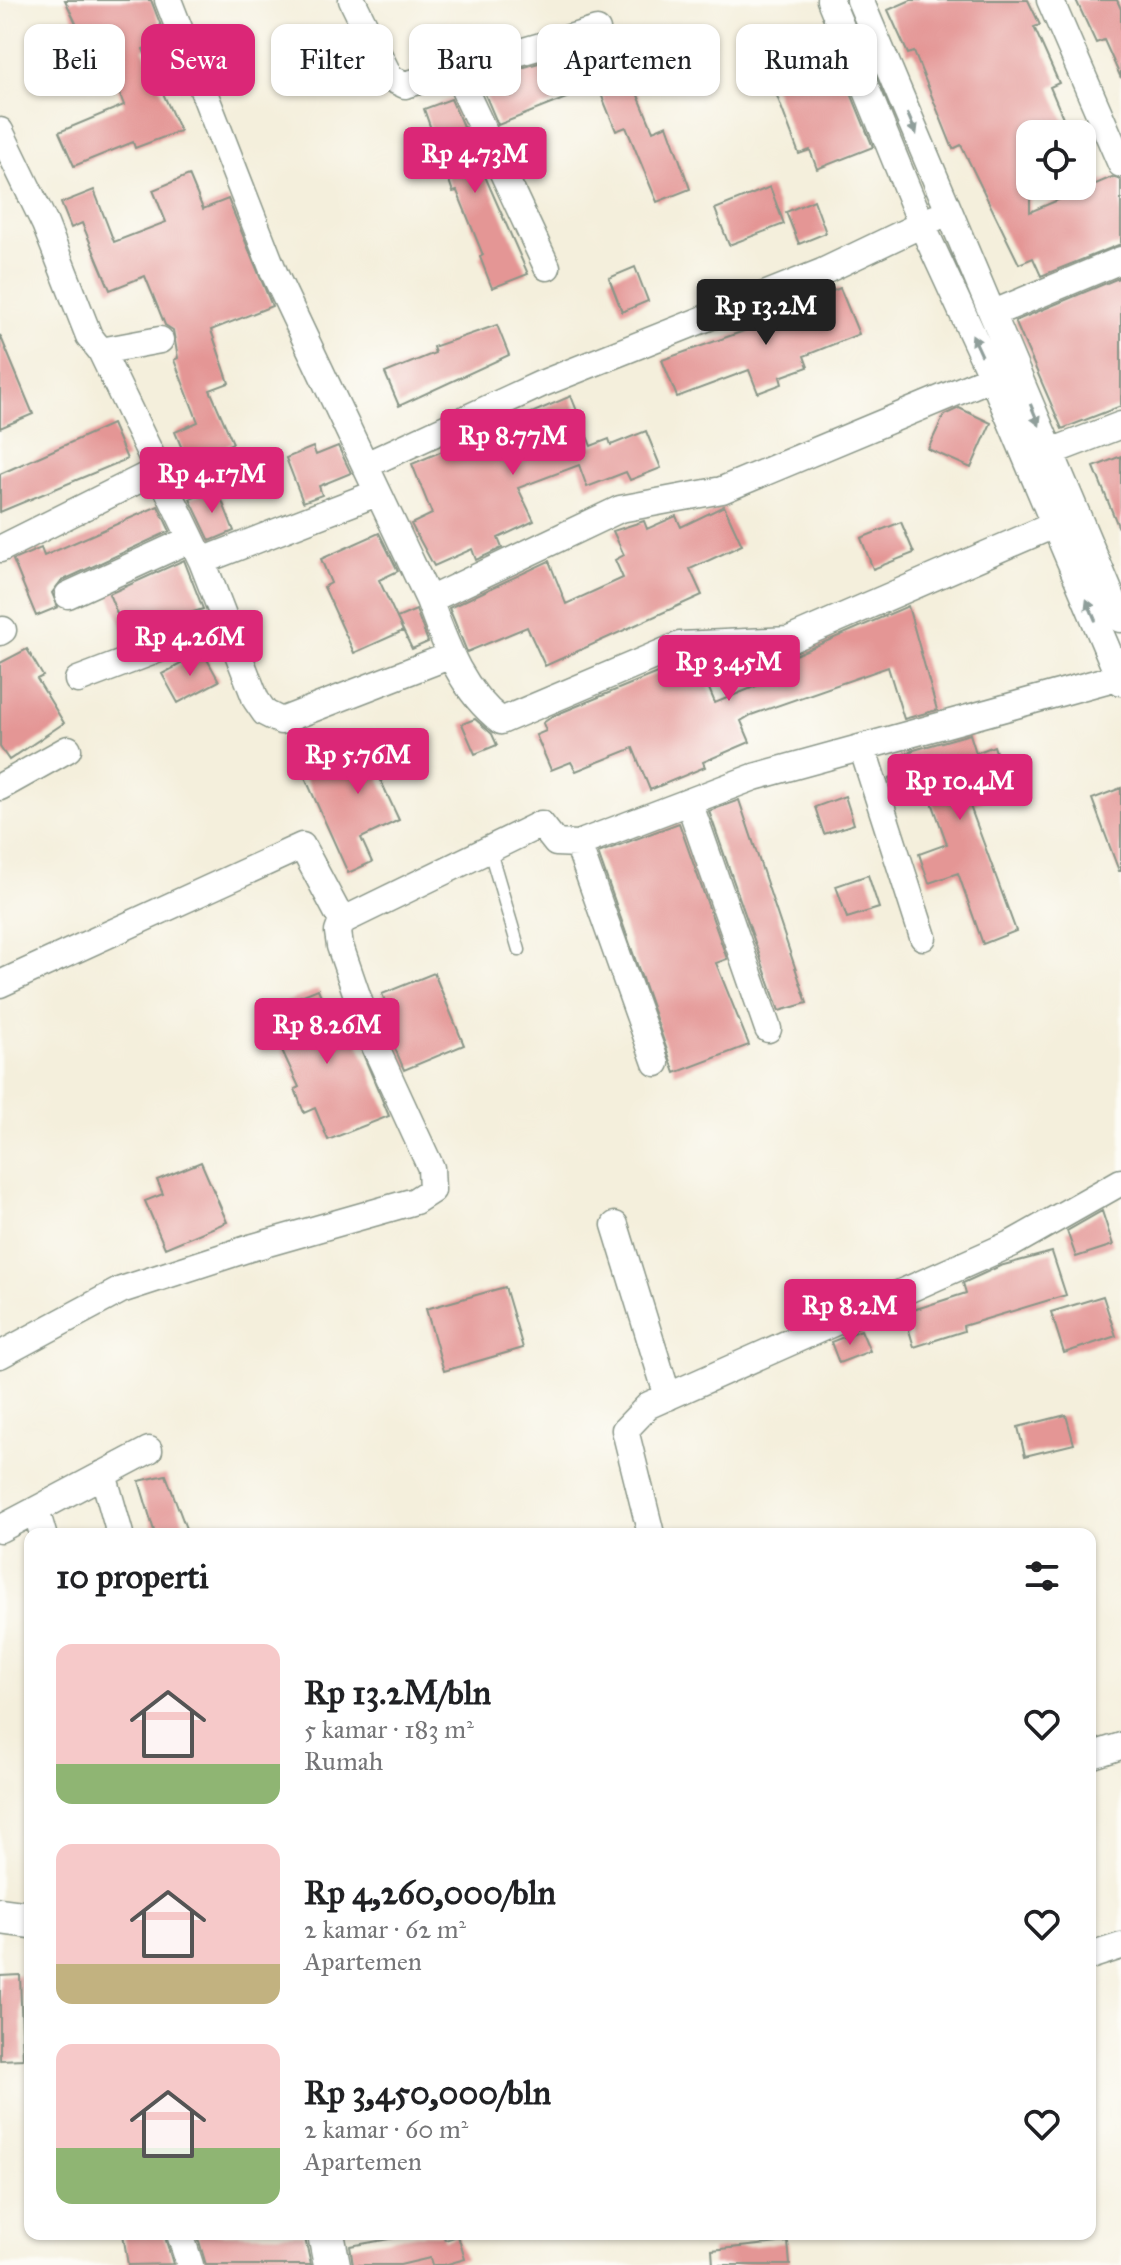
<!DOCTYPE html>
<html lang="id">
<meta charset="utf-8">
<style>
body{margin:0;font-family:"IM FELL Great Primer",serif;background:#f2f2f2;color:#202124;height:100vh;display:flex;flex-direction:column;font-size:30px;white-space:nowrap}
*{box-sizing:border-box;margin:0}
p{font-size:26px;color:#757577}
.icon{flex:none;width:44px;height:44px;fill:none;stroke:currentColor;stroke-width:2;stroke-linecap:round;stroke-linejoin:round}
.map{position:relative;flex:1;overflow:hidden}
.side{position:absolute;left:24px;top:1528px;width:1072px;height:712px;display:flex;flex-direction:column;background:#fff;border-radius:16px;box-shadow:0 2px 6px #0004}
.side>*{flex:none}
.banner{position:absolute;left:24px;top:24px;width:1074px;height:72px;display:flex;gap:16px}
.fabs{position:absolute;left:1016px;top:120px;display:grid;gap:16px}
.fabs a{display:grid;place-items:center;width:80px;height:80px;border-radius:16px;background:#fff;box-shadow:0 2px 6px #0004;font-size:40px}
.price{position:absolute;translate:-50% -68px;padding:0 18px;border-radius:8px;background:#db2777;color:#fff;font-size:26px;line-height:52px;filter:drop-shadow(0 2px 4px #0008)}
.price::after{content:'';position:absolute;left:50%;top:48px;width:24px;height:18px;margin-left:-12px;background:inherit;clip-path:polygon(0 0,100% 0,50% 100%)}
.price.selected{background:#222;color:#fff}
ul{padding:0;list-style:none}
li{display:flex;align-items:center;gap:24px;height:200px;padding:0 32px}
li span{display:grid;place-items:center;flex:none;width:224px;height:160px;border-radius:16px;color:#555}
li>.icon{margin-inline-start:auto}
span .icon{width:96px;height:96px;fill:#fffc;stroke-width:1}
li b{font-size:34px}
h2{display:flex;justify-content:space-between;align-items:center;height:96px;padding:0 32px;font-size:34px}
.chip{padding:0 28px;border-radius:16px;background:#fff;box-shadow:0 2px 6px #0004;font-size:28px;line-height:72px}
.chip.selected{background:#db2777;color:#fff}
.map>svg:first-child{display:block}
</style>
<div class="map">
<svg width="1121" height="2265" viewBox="0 0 1121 2265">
<rect width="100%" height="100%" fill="#fdfcf7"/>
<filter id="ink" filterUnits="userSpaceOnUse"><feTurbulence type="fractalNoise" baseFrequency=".0125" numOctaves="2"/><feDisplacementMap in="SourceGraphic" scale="16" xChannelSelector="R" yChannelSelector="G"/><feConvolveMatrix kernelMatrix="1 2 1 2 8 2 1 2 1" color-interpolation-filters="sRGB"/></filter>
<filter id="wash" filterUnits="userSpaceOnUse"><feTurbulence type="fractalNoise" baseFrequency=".006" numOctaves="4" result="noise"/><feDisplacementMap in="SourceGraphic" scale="32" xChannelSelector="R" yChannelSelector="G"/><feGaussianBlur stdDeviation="1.8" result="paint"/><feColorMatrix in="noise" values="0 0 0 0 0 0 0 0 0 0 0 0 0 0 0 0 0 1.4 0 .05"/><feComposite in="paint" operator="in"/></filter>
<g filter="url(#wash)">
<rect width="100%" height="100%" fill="#f4efdc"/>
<g id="blocks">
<!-- building -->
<path fill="#e49695" d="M65 0H151L166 39 143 49 180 131 135 148 133 142 74 166 59 132 124 105 108 65 98 70Z
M911 0H1028L1040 25 1034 27 1059 83 1050 87 1070 134H1030V212L1112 177 1121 180V244L1041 276 1033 258 1019 264 961 145 953 149 914 52 908 54 888 10Z
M1076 0H1117L1121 9V78L1104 40 1096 43Z
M832 47 873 147 817 169 810 150 799 154 768 72Z
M560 57 574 95 498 125 479 80Z
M632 81 653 131 667 125 690 189 657 202 626 127 616 131 601 94Z
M451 99 528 274 492 288 480 257 483 255 457 191 453 192 424 109Z
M189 175 203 209 228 199 272 306 211 330 229 383 210 390 233 443 188 463 175 432 198 422 174 360 178 358 173 330 165 325 145 276 110 290 82 223 71 228 61 203 94 190 114 242 166 222 153 190Z
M770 187 784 224 729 245 715 209Z
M814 200 826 233 799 244 786 212Z
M635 267 648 301 622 312 609 278Z
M1121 277V406L1062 429 1015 321Z
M840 288 859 334 804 356 808 367 780 377 782 384 758 393 749 370 677 397 662 360 803 310 800 304Z
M497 325 509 355 399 406 385 373 435 353 433 347Z
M0 335 33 414 0 428Z
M571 396 591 446 609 439 611 445 646 431 661 468 630 480 626 472 587 487 579 465 518 488 534 521 498 538 502 548 476 560 472 549 434 566 411 524 432 514 412 464Z
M959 408 991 423 971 468 928 449 944 415Z
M112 424 127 459 0 512V474Z
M338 446 351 473 319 486 322 495 303 502 286 458 313 447 316 455Z
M1121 456V531H1120L1094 467Z
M211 490 215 500 221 498 234 531 210 541 190 499Z
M158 506 170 531 61 581 52 593 58 607 36 616 13 560 41 548 44 556Z
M724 506 742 545 690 569 702 595 545 666 527 627 467 652 449 608 549 561 566 604 623 578 615 560 624 555 613 531 644 521 647 529 676 516 681 527Z
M901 522 914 553 873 569 861 538Z
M379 533 398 571 379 580 403 631 354 653 324 587 331 583 321 559Z
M184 560 203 609 125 633 109 594Z
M908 606 937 710 904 719 888 667 751 715 741 721 750 742 703 762 705 767 650 790 633 748 576 771 571 762 551 770 536 735 546 731 543 723 553 716 686 661 697 660 715 703 764 683 756 660 795 655Z
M416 610 428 642 412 649 397 618Z
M27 649 43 676 37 679 64 723 9 760 0 747V663Z
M203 652 219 681 178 703 162 674Z
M475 719 492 734 497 745 475 754 462 724Z
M398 733 412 764 380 779 399 820 361 838 372 862 348 873 304 775Z
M970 734 976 753 994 746 1009 792 970 806 1016 931 983 944 958 873 929 883 919 854 947 844 928 791 897 803 889 778 899 775 893 759 914 750Z
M1121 788V871H1119L1092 799Z
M845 796 854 824 824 834 815 807Z
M739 800 807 1003 779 1011 709 811Z
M679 823 727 959 716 963 749 1045 675 1073 598 853Z
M868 875 879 908 847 918 836 886Z
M434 973 464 1045 404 1070 380 1012 388 1008 382 994Z
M318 989 335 1029 350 1023 389 1116 328 1140 315 1108 304 1113 295 1089 299 1087 264 1011Z
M201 1162 227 1222 165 1248 145 1201 163 1194 157 1180Z
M1102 1211 1113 1245 1076 1257 1067 1231Z
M1052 1252 1066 1295 963 1326 964 1331 914 1347 904 1313 966 1293 963 1283 1000 1266Z
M505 1287 523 1348 444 1371 426 1309Z
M1103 1296 1116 1336 1064 1353 1051 1312Z
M861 1330 870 1351 839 1363 831 1342Z
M1066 1415 1074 1444 1025 1456 1018 1427Z
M166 1475 188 1534H155L139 1481Z
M20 1975 23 2059 0 2060V1976Z
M123 2234H164L173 2264 128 2265Z
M197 2234H304L311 2265H206Z
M417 2234H443L445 2240 458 2236 465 2259 444 2265H432L430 2258 400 2265H353L350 2246Z
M788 2242 790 2265H713L712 2250Z"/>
</g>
</g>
<g filter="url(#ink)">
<use href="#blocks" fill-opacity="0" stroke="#8a9688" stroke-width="2"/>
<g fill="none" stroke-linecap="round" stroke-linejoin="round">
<!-- lane casing -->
<g stroke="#8a9688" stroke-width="15">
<path id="lane" d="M489 848 519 950"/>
</g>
<!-- street casing -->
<g stroke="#8a9688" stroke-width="29">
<path id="street" d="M168 0 275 275 429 600C446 646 461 690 501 721L680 645 789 640 1077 515
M352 0 390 78 405 85 597 30
M830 0 921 223 992 377 1121 682
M860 0 1121 619
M1050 0 1121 164
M456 72 547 267
M0 131 45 224 89 336 101 351 160 340
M994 313 1121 260
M101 351 202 561 256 700 265 713 281 721 449 656
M1035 458 1121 425
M366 465 541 384 822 272 935 218
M0 549 158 470
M202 561 377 493
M68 595 191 539
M429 600 620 509 722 490 1007 371
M0 632 3 630
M78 680 225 624
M863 750 923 937
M0 787 68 749
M689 802 768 1029
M578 844 656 1063
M0 984 302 846 342 921
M615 1225 668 1397
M0 1355 121 1290 250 1248 415 1201 432 1190 431 1168 373 1042 340 946 338 932 342 921 541 824 556 843 578 844 754 777 1121 676
M103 1474 120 1534
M36 1510 43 1534
M0 1529 149 1450
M651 1534 625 1430 649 1405 1013 1243 1121 1182
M1090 1756 1121 1746
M1090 1956 1121 1946
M180 2234 190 2265"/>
</g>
<!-- secondary casing -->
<g stroke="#8a9688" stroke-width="39">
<path id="secondary" d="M0 1916 30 1920
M326 2234 332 2265"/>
</g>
<!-- lane -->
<use href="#lane" stroke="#fff" stroke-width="12"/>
<!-- street -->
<use href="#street" stroke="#fff" stroke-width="26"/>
<!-- secondary -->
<use href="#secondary" stroke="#fff" stroke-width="36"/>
</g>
<!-- one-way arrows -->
<defs><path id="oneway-solid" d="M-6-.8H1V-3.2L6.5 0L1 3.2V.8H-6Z" transform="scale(2)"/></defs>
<g fill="#8f9e9a">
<use href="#oneway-solid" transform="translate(912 124) rotate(67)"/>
<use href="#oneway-solid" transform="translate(977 345) rotate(-115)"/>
<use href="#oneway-solid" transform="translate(1035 415) rotate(67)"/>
<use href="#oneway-solid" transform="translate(1091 610) rotate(-113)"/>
</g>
</g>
</svg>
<div class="fabs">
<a><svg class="icon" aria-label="locate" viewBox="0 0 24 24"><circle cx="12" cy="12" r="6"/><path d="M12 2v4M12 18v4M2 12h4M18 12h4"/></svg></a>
</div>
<b class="price" style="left:475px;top:195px">Rp 4.73M</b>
<b class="price selected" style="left:766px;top:347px">Rp 13.2M</b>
<b class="price" style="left:513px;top:477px">Rp 8.77M</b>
<b class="price" style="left:212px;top:515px">Rp 4.17M</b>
<b class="price" style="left:190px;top:678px">Rp 4.26M</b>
<b class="price" style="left:729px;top:703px">Rp 3.45M</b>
<b class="price" style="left:358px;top:796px">Rp 5.76M</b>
<b class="price" style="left:960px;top:822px">Rp 10.4M</b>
<b class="price" style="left:327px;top:1066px">Rp 8.26M</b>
<b class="price" style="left:850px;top:1347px">Rp 8.2M</b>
<div class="banner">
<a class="chip">Beli</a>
<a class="chip selected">Sewa</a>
<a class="chip">Filter</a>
<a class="chip">Baru</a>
<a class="chip">Apartemen</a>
<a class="chip">Rumah</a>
</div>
<section class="side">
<h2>10 properti<svg class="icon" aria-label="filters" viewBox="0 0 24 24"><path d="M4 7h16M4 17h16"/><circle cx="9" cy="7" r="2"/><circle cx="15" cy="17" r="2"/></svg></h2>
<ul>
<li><span style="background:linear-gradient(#f6c9c9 75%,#8fb573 0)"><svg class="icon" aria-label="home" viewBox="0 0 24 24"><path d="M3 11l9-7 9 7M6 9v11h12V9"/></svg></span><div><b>Rp 13.2M/bln</b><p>5 kamar · 183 m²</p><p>Rumah</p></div><svg class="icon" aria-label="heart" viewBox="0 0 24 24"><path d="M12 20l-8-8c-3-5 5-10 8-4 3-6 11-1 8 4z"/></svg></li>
<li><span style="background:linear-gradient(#f6c9c9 75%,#c2b280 0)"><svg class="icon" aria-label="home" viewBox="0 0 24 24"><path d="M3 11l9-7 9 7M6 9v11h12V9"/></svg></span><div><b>Rp 4,260,000/bln</b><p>2 kamar · 62 m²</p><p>Apartemen</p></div><svg class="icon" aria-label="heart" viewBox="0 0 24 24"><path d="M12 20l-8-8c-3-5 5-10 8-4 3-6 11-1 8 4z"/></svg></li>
<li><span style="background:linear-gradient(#f6c9c9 65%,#8fb573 0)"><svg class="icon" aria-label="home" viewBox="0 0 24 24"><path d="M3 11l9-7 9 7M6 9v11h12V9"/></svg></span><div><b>Rp 3,450,000/bln</b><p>2 kamar · 60 m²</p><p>Apartemen</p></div><svg class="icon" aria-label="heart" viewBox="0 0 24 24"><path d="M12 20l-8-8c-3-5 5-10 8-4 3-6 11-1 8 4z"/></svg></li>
</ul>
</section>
</div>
